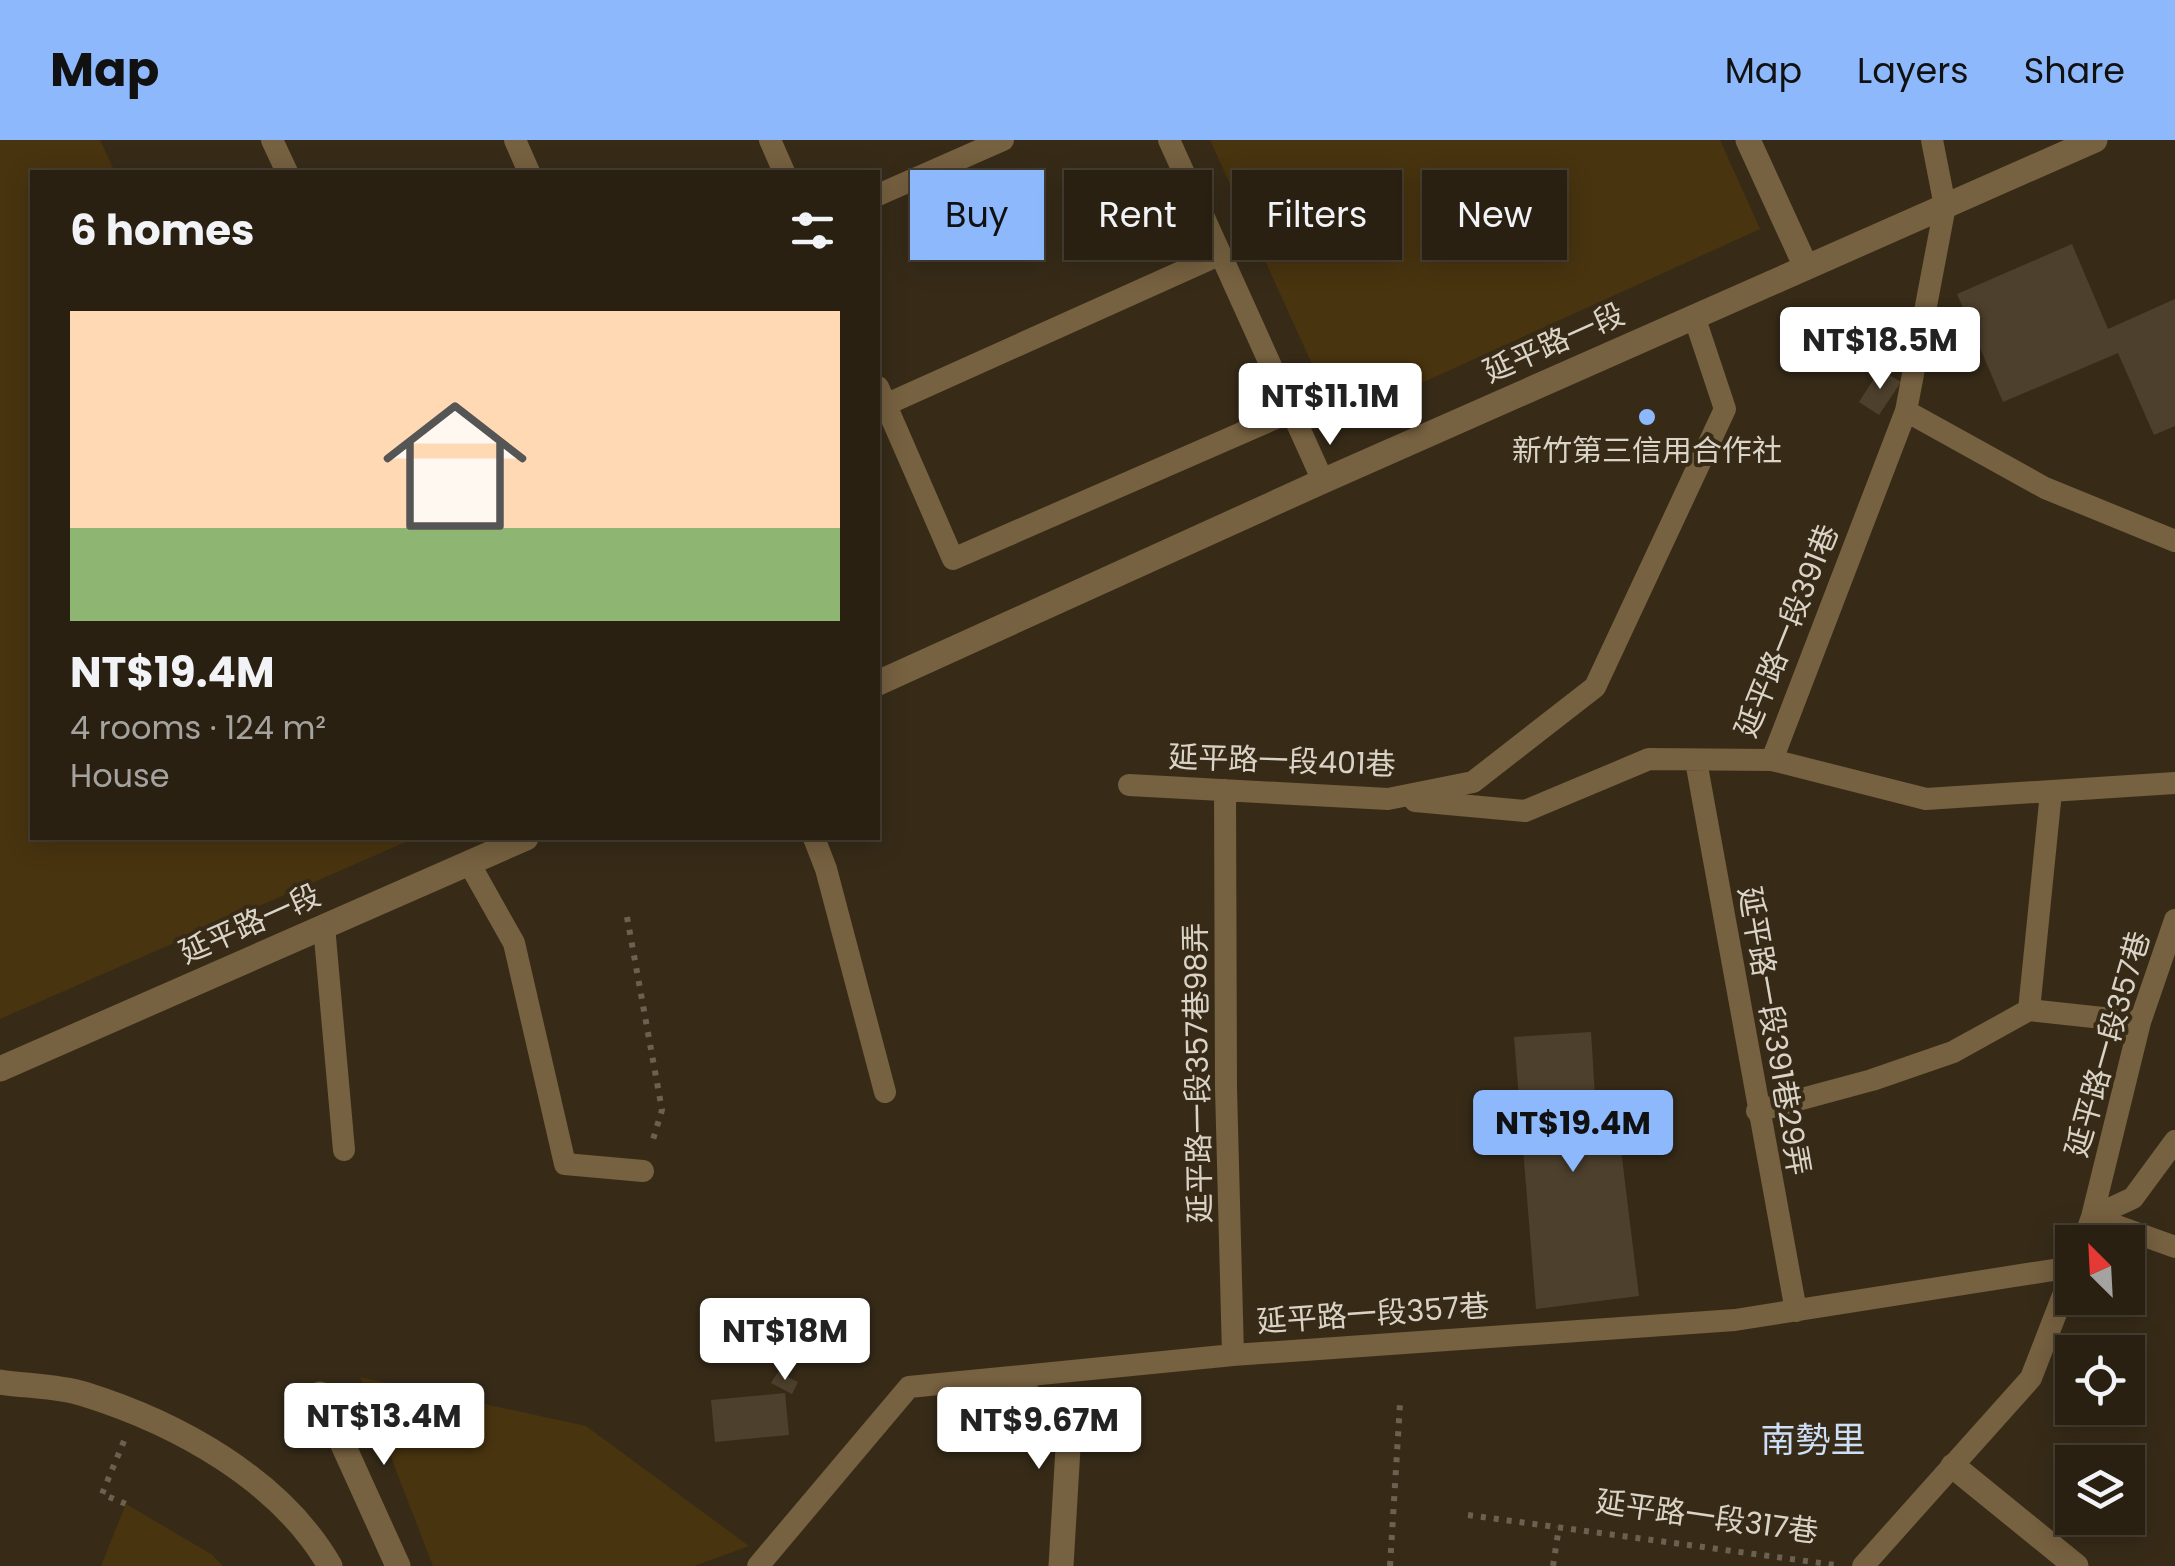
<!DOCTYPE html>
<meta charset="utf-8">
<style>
body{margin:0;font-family:Poppins,"Noto Sans TC",sans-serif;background:#352d20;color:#f1f3f6;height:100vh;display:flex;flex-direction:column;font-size:38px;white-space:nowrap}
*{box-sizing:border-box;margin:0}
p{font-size:32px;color:#a5a39f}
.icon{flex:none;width:55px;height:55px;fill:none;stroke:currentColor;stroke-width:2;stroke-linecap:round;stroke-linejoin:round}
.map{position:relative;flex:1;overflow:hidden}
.drawer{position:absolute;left:30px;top:30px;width:850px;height:670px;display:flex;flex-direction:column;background:#292012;border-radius:0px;box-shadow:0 5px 25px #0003,0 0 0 2px #453e32}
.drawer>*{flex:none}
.guide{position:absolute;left:910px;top:30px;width:950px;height:90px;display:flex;gap:20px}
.needle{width:65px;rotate:336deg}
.tools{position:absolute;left:2055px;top:1085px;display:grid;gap:20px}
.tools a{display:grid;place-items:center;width:90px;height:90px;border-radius:0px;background:#292012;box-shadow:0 5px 25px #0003,0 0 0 2px #453e32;font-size:50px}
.price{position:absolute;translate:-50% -85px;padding:0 22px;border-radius:10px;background:#fff;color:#222;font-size:32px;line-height:65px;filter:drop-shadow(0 2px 5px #0008)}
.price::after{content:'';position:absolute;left:50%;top:60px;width:30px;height:22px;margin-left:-15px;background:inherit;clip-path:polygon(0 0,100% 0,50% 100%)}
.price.active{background:#8db9fc;color:#111}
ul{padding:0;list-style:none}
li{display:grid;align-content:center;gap:20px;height:530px;padding:0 40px}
li span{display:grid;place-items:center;height:310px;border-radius:0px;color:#555}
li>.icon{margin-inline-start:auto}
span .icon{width:180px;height:180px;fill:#fffc;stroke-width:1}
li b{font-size:42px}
h2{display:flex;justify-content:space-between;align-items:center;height:120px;padding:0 40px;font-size:42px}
.pill{padding:0 35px;border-radius:0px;background:#292012;box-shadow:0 5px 25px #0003,0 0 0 2px #453e32;font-size:35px;line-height:90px}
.pill.active{background:#8db9fc;color:#111}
header{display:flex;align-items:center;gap:60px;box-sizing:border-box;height:140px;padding:0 50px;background:#8db9fc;color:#111}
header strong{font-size:48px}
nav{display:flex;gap:55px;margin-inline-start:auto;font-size:35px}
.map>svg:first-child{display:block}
</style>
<header>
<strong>Map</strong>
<nav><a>Map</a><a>Layers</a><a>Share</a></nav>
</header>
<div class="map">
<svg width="2175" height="1426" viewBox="0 0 2175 1426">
<rect width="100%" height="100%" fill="#372b18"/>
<!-- green -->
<path fill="#48340f" d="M0 0H100L115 32H32V698H415L0 879Z
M1210 0H1720L1760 89 1338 281Z
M360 1237 586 1286 749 1406 694 1426H433Z
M126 1364 211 1414 223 1426H101Z"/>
<!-- building -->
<path fill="#4d402c" d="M2072 104 2108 189 2175 159V286L2154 295 2118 213 2003 262 1957 154Z
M1880 229 1901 242 1879 275 1859 262Z
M1591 892 1595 956 1614 953 1639 1156 1536 1169 1514 897Z
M778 1232 798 1242 792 1254 771 1243Z
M785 1253 789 1295 715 1302 711 1260Z"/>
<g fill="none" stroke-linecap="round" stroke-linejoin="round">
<!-- path -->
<path stroke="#6c6151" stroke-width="6" stroke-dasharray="5 8" stroke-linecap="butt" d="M627 777 662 970 651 1006
M124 1301 102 1354 126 1364
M1468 1375 1835 1425
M1390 1426 1400 1264
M1553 1426 1559 1387"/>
<!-- service -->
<path stroke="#766140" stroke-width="22" d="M272 0 287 32
M515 0 529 32
M770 0 784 32
M1169 0 1323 341
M878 55 1003 0
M878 247 953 419 1292 271
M885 265 1221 114
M1906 271 2045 348 2175 401
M1772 620 1906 271 1945 66 1932 0
M1696 621 1796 1171
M1129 645 1388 659 1473 642 1595 547 1725 269 1694 176
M1225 650 1226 948 1233 1215
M2051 652 2029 870 2140 882
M1415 661 1525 671 1649 619 1772 620 1926 659 2175 643
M814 698 826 729 885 952
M469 723 514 803 565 1024 643 1031
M324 786 344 1010
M1757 971 1872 940 1953 912 2029 870
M2092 1077 2133 1058 2175 1001
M2092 1077 2175 1107
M2083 1102 2092 1077 2140 882 2175 780
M758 1426 909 1247 1233 1215 1735 1180 2072 1127
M1863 1426 2031 1238 2072 1132"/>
<!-- minor -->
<path stroke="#766140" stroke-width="25" d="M1017 1239 1068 1308 1061 1426
M0 1242C27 1246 58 1246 84 1254 177 1283 280 1339 330 1426
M320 1254 398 1426
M1953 1326 2076 1426"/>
<!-- tertiary -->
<path stroke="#766140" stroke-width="25" d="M1748 0 1806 127
M878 543 1323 341 2095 0
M0 929 526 698"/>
</g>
<!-- markers -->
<circle fill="#8db9fc" stroke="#372b18" stroke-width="4" cx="1647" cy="277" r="10"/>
<g text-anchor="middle" stroke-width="8" stroke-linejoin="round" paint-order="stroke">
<!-- street labels -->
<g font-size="30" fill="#dad3c7" stroke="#372b18">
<text transform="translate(1554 203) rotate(-24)" y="10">延平路一段</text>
<text transform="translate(1787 491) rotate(-68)" y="10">延平路一段391巷</text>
<text transform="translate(1282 621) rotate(2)" y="10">延平路一段401巷</text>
<text transform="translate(250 784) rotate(-24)" y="10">延平路一段</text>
<text transform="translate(1774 891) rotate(80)" y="10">延平路一段391巷29弄</text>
<text transform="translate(2108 904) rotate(-74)" y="10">延平路一段357巷</text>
<text transform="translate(1198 933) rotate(-91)" y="10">延平路一段357巷98弄</text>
<text transform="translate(1373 1174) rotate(-4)" y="10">延平路一段357巷</text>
<text transform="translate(1707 1377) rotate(8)" y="10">延平路一段317巷</text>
</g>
<!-- poi labels -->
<g font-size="30" fill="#dad3c7" stroke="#372b18">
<text x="1647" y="321">新竹第三信用合作社</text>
</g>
<!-- quarter labels -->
<g font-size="35" fill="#cddef7" stroke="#372b18">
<text x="1813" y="1312">南勢里</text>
</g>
</g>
</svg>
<div class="tools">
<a><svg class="needle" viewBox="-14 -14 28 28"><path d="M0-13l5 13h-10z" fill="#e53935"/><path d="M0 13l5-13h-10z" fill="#a5a39f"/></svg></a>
<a><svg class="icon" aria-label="locate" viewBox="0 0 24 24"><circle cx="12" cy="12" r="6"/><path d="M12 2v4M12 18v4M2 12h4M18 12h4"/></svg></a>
<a><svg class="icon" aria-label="layers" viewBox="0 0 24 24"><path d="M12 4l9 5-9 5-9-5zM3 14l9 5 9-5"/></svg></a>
</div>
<b class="price" style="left:1880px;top:252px">NT$18.5M</b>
<b class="price" style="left:1330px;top:308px">NT$11.1M</b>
<b class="price active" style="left:1573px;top:1035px">NT$19.4M</b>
<b class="price" style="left:785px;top:1243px">NT$18M</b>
<b class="price" style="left:384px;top:1328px">NT$13.4M</b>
<b class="price" style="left:1039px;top:1332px">NT$9.67M</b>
<div class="guide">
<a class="pill active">Buy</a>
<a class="pill">Rent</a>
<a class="pill">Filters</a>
<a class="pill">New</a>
</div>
<section class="drawer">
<h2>6 homes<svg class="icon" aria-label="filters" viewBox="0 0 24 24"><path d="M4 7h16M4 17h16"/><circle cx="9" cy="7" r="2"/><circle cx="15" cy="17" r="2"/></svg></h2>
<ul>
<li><span style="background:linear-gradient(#ffd9b3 70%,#8fb573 0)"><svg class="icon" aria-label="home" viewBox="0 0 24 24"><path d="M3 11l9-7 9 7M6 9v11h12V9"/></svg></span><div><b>NT$19.4M</b><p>4 rooms · 124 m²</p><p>House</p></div></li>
</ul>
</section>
</div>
